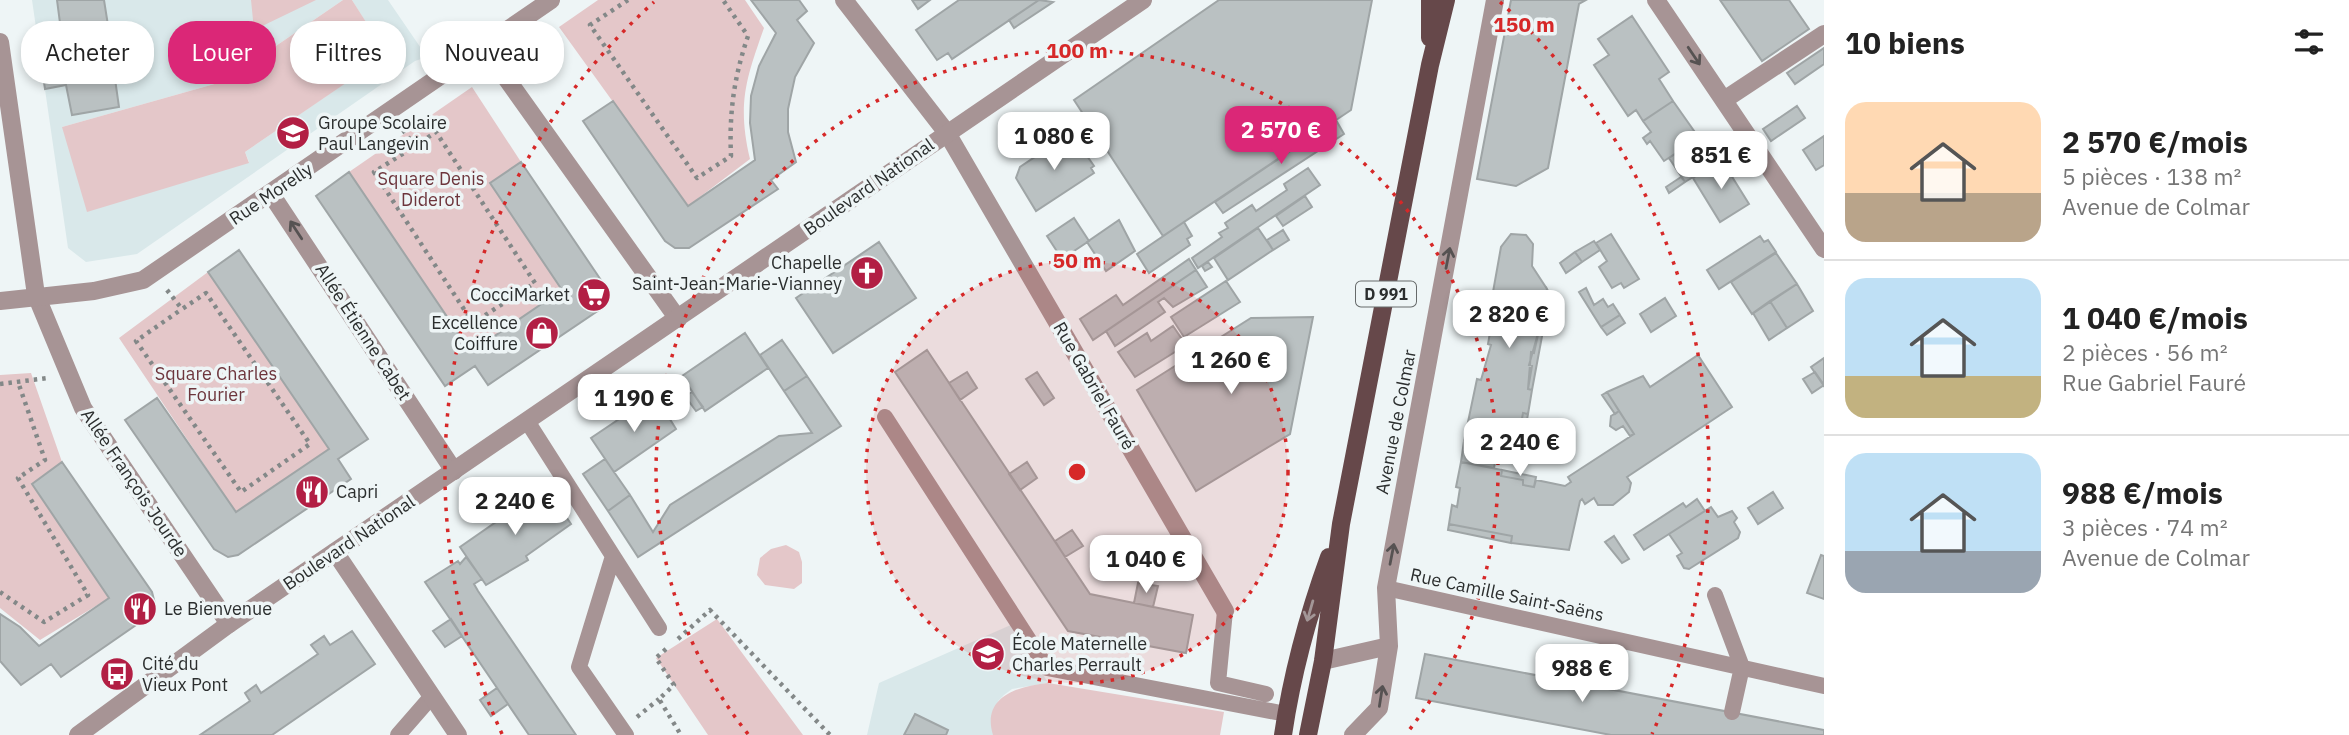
<!DOCTYPE html>
<html lang="fr">
<meta charset="utf-8">
<style>
body{margin:0;font-family:"IBM Plex Sans",sans-serif;background:#f6f6f6;color:#222;height:100vh;display:flex;flex-direction:column;font-size:26px;white-space:nowrap}
*{box-sizing:border-box;margin:0}
p{font-size:23px;color:#767676}
.icon{flex:none;width:38px;height:38px;fill:none;stroke:currentColor;stroke-width:2;stroke-linecap:round;stroke-linejoin:round}
.map{position:relative;flex:1;overflow:hidden}
.side{display:flex;flex-direction:column;background:#fff;width:525px}
.side>*{flex:none}
.top-card{position:absolute;left:21px;top:21px;width:665px;height:63px;display:flex;gap:14px}
.price{position:absolute;translate:-50% -60px;padding:0 16px;border-radius:14px;background:#fff;color:#222;font-size:23px;line-height:46px;filter:drop-shadow(0 2px 4px #0008)}
.price::after{content:'';position:absolute;left:50%;top:42px;width:21px;height:16px;margin-left:-10px;background:inherit;clip-path:polygon(0 0,100% 0,50% 100%)}
.price.selected{background:#db2777;color:#fff}
ul{padding:0;list-style:none}
li{display:flex;align-items:center;gap:21px;height:175px;padding:0 21px}
li+li{border-top:2px solid #e0e0e0}
li span{display:grid;place-items:center;flex:none;width:196px;height:140px;border-radius:21px;color:#555}
li>.icon{margin-inline-start:auto}
span .icon{width:84px;height:84px;fill:#fffc;stroke-width:1}
li b{font-size:30px}
h2{display:flex;justify-content:space-between;align-items:center;height:84px;padding:0 21px;font-size:30px}
.tag{padding:0 24px;border-radius:28px;background:#fff;box-shadow:0 4px 10px #0003;font-size:24px;line-height:63px}
.tag.selected{background:#db2777;color:#fff}
main{display:flex;flex:1;min-height:0}
.map>svg:first-child{display:block}
</style>
<main>
<div class="map">
<svg width="1824" height="735" viewBox="0 0 1824 735">
<rect width="100%" height="100%" fill="#eef5f6"/>
<!-- built -->
<path fill="#d9e8ea" d="M32 0H343L225 81 62 127 249 162 245 152 386 55 352 0H388L427 57 415 61 137 254 86 262 68 248Z
M1013 624 1048 683 1012 689 1004 695 998 701 993 735H867L879 683Z"/>
<!-- green -->
<path fill="#e4c7c9" d="M251 0H316L254 30Z
M343 0H352L387 55 245 152 249 163 87 212 62 127 225 81Z
M598 0H745L764 28C746 79 737 104 750 159L688 206 559 27Z
M472 87 521 162 490 183 562 290 471 352 349 172Z
M208 272 329 449 236 512 119 338Z
M31 373 62 462 32 484 109 598 40 640 0 608V375Z
M786 545 799 552 802 562V583L794 589 765 585 757 575 760 558 771 549Z
M717 619 803 735H708L656 658Z
M1048 683 1224 712 1220 735H993C981 696 1019 686 1048 683Z"/>
<!-- building -->
<path fill="#bac1c2" stroke="#9fa5a6" stroke-width="2" d="M57 0H104L110 38 137 34 143 74 115 79 119 107 72 115 66 85 45 89 38 42 62 38Z
M751 0H799L807 11 797 20 814 43 795 77 788 109V132L796 162 771 180 778 189 689 248H675L665 241 583 121 613 101 688 206 755 160 750 123 751 96 759 66 776 33Z
M912 0H930L918 9Z
M959 0H1039L952 59 948 53 937 60 916 30Z
M1039 0 1053 2 1014 28 1009 20Z
M1219 0H1372L1351 110 1163 236 1074 100Z
M1511 0H1586L1579 4 1548 168 1516 186 1477 179Z
M1720 0H1789L1809 29 1762 61Z
M1632 16 1669 72 1659 79 1673 101 1643 121 1636 110 1628 116 1594 65 1609 55 1598 39Z
M1824 48V64L1795 84 1787 73Z
M1673 101 1699 138 1664 161 1650 141 1647 144 1643 138 1651 132 1643 121Z
M1797 106 1805 118 1771 141 1763 129Z
M1336 120 1344 134 1223 213 1215 202Z
M1071 133 1094 166 1091 168 1094 173 1036 211 1016 178 1020 167Z
M1824 136V165L1816 170 1803 150Z
M1699 138 1716 163 1685 182 1669 158Z
M1721 159 1749 204 1720 222 1693 178Z
M521 162 605 286 606 301 602 308 488 385 475 366 445 386 316 196 349 172 471 352 562 290 490 183Z
M1308 168 1320 185 1198 268 1192 258 1222 237 1219 233 1228 228 1225 223 1252 205 1256 211 1287 190 1284 184Z
M1681 177 1685 182 1669 193 1666 187Z
M1305 196 1312 207 1283 226 1276 216Z
M1074 218 1089 241 1062 259 1047 236Z
M1119 220 1135 251 1106 271 1087 242Z
M1184 222 1192 236 1187 239 1190 245 1149 273 1137 254Z
M1258 228 1273 250 1228 280 1214 258Z
M1283 230 1289 240 1273 250 1267 240Z
M1511 234 1526 235 1533 244 1532 266 1547 289 1543 306 1548 307 1543 331 1539 330 1534 353 1531 352 1528 389 1532 390 1528 414 1523 413 1521 424 1526 425 1521 452 1464 441 1477 379 1481 380 1491 345 1488 344 1492 321 1488 320 1501 247Z
M1611 234 1639 279 1624 288 1621 283 1612 288 1599 267 1607 261 1596 243Z
M1760 236 1764 242 1768 240 1776 252 1719 289 1707 270Z
M1594 241 1600 250 1582 262 1575 252Z
M879 242 916 298 833 353 796 298Z
M239 250 368 439 338 459 351 479 238 555 228 557 214 549 125 420 157 398 236 512 329 449 208 272Z
M1575 252 1582 262 1566 273 1560 263Z
M1776 253 1797 284 1752 314 1731 282Z
M1189 259 1196 270 1093 340 1080 319 1116 295 1123 305Z
M1208 262 1212 267 1205 271 1202 266Z
M1196 270 1207 287 1173 307 1164 298 1158 302 1165 312 1115 346 1106 331Z
M1226 281 1240 302 1184 337 1171 317Z
M1797 284 1813 311 1787 328 1770 301Z
M1586 288 1594 305 1603 299 1608 307 1613 304 1620 315 1601 327 1579 292Z
M1547 289 1550 295 1548 307 1543 306Z
M1665 298 1676 316 1651 332 1640 314Z
M1770 301 1787 328 1769 340 1753 313Z
M1620 315 1625 323 1607 335 1601 327Z
M1313 317 1290 434 1196 491 1137 390 1251 318Z
M1173 326 1186 345 1135 377 1118 352 1147 333 1151 341Z
M1539 330 1543 331 1532 390 1528 389 1532 366 1529 365Z
M745 333 768 368 705 411 682 376Z
M782 340 807 376 784 391 760 355Z
M927 350 1090 594 1193 615 1186 653 1068 631 895 372Z
M1698 355 1732 407 1627 477 1631 483 1629 492 1613 505H1598L1594 498 1585 504 1582 499 1580 501 1569 550 1511 543 1512 536 1449 524 1452 505 1457 507 1460 488 1456 487 1461 462 1502 470 1501 476 1523 480V485L1534 487 1536 480 1565 486 1571 482 1568 477 1634 434 1607 392 1643 376 1650 387Z
M1824 358V386L1811 367Z
M967 372 977 388 960 400 949 383Z
M1037 372 1054 398 1044 405 1026 379Z
M1815 372 1824 385 1812 393 1803 379Z
M807 376 841 426 638 557 608 511 630 495 653 532 670 505 779 436 812 433 784 391Z
M692 392 703 407 696 411 685 396Z
M1607 392 1619 411 1615 414 1602 395Z
M655 395 676 429 614 472 591 438Z
M1619 411 1634 434 1630 436 1623 426 1616 430 1610 426 1611 416Z
M1523 413 1528 414 1526 425 1521 424Z
M1464 441 1498 447 1494 468 1461 462Z
M605 459 630 495 608 511 583 474Z
M62 462 152 592 155 604 149 616 61 677 51 664 21 685 0 661V614L20 627 39 646 109 598 32 484Z
M1027 462 1037 478 1020 490 1009 474Z
M1502 470 1536 477 1534 487 1523 485V480L1501 476Z
M548 490 571 524 526 556 528 560 486 585 460 547 535 495 537 498Z
M1773 492 1783 508 1758 524 1748 508Z
M1697 499 1705 511 1644 550 1634 535 1683 503 1686 507Z
M1711 507 1718 517 1732 511 1737 518 1734 522 1740 532 1738 538 1689 569 1684 568 1677 556 1682 553 1669 534Z
M1449 524 1512 536 1511 543 1448 530Z
M1072 530 1083 546 1065 557 1055 541Z
M1614 536 1629 559 1622 563 1605 542Z
M1161 538 1167 549 1139 565 1133 554Z
M1821 555 1824 556V599L1807 593Z
M466 557 482 579 474 584 478 591 576 735H529L425 582 458 561 460 564Z
M1138 583 1158 586 1153 607 1134 603Z
M451 619 462 636 445 647 433 631Z
M352 631 375 664 272 735H200L250 701 245 693 256 685 261 693 318 654 311 645 324 636 330 645Z
M1425 654 1824 730V735H1611L1416 698Z
M497 688 508 704 491 716 480 700Z
M915 714 948 730 946 735H904Z"/>
<g fill="none" stroke-linecap="round" stroke-linejoin="round">
<!-- path -->
<path stroke="#838888" stroke-width="4.5" stroke-dasharray="3.5 5" stroke-linecap="butt" d="M628 0 590 25 697 178 731 156C729 113 734 77 748 36L723 0
M403 130 415 146 374 172 473 323 535 283 436 132 415 146
M167 290 182 309 206 293 310 444 241 492 136 341 182 309
M0 384 48 378
M0 592 44 622 88 595 18 478 45 460 18 382
M678 639 710 610 830 735
M666 649 656 658 674 685 659 699 681 735
M637 717 659 699"/>
<!-- service -->
<path stroke="#a79495" stroke-width="16" d="M885 417 1047 668 1286 714
M527 421 613 556 579 667 626 735
M613 556 659 628
M1386 588 1824 686
M1715 595 1742 667 1732 712
M1225 611 1218 683 1266 694
M398 735 432 696"/>
<!-- pedestrian -->
<path stroke="#a79495" stroke-width="18" d="M484 47 678 319
M36 295 83 408 229 624"/>
<!-- minor -->
<path stroke="#a79495" stroke-width="18" d="M844 0 947 133 1225 611
M1656 0 1824 249
M0 42 36 295
M1724 100 1824 34
M271 194 454 471
M0 301 94 291 143 280 551 0
M335 552 458 735
M1323 661 1389 646
M1353 735 1379 708 1389 646 1386 588 1495 0"/>
<!-- tertiary -->
<path stroke="#a79495" stroke-width="18" d="M78 735 229 624 1143 0"/>
<!-- primary -->
<path stroke="#66484a" stroke-width="18" d="M1430 0V38
M1283 735C1292 674 1308 615 1329 557
M1308 735 1323 661 1341 524 1430 65 1446 0"/>
</g>
<!-- one-way arrows -->
<defs><path id="oneway-shaft" d="M-6 0H5M1.5-3L5.5 0L1.5 3" fill="none" stroke-width="1.6" stroke-linecap="round" stroke-linejoin="round" transform="scale(1.75)"/></defs>
<g stroke="#565252">
<use href="#oneway-shaft" transform="translate(1694 56) rotate(56)"/>
<use href="#oneway-shaft" transform="translate(296 230) rotate(-123)"/>
<use href="#oneway-shaft" transform="translate(1448 258) rotate(-79)"/>
<use href="#oneway-shaft" transform="translate(1392 554) rotate(-79)"/>
<use href="#oneway-shaft" transform="translate(1381 696) rotate(-81)"/>
</g>
<use stroke="#a39697" href="#oneway-shaft" transform="translate(1310 611) rotate(106)"/>
<!-- distance rings -->
<circle cx="1077" cy="472" r="211" fill="#d62828" fill-opacity=".12"/>
<g fill="none" stroke="#d62828" stroke-width="3.5" stroke-dasharray="3.5 7">
<circle cx="1077" cy="472" r="211"/>
<path d="M748 734A421 421 0 1 1 1406 734"/>
<path d="M502 734A632 632 0 0 1 654 2M1500 2A632 632 0 0 1 1652 734"/>
</g>
<!-- icons -->
<defs>
<g id="school-disc" transform="scale(1.75)"><circle r="9.5" fill="#b21f44" stroke="#eef5f6"/><path d="M0-5L7-2L0 1L-7-2ZM-4 1L0 2.5L4 1V4Q0 6-4 4Z" fill="#fff"/></g>
<g id="church-disc" transform="scale(1.75)"><circle r="9.5" fill="#b21f44" stroke="#eef5f6"/><path d="M-1.2-6h2.4v3.5h3.3v2.4h-3.3V6h-2.4V-.1h-3.3v-2.4h3.3Z" fill="#fff"/></g>
<g id="supermarket-disc" transform="scale(1.75)"><circle r="9.5" fill="#b21f44" stroke="#eef5f6"/><path d="M-6-5.5h2.5l.6 2H6L4.5 2H-2.5L-4.4-4H-6ZM-1.5 3.2a1.3 1.3 0 1 0 .1 0ZM3 3.2a1.3 1.3 0 1 0 .1 0Z" fill="#fff"/></g>
<g id="shop-disc" transform="scale(1.75)"><circle r="9.5" fill="#b21f44" stroke="#eef5f6"/><path d="M-5-2.5h2.3a2.7 3.5 0 0 1 5.4 0H5L5.5 6h-11ZM-1.5-2.5h3a1.5 2.3 0 0 0-3 0Z" fill="#fff"/></g>
<g id="restaurant-disc" transform="scale(1.75)"><circle r="9.5" fill="#b21f44" stroke="#eef5f6"/><path d="M-5-6h1v4h1v-4h1v4h1v-4h1v5L-1.5 .5V6h-2V.5L-5-1ZM5-6V6H3V1.5H1.5Q1.5-4 5-6Z" fill="#fff"/></g>
<g id="bus-disc" transform="scale(1.75)"><circle r="9.5" fill="#b21f44" stroke="#eef5f6"/><path d="M-5-6H5V4H4V6H2V4H-2V6H-4V4H-5ZM-3.5-4V0h7V-4ZM-3.5 1.2v1.5H-2V1.2ZM2 1.2v1.5H3.5V1.2Z" fill="#fff"/></g>
</defs>
<g fill-rule="evenodd">
<use href="#school-disc" x="293" y="133"/>
<use href="#church-disc" x="867" y="273"/>
<use href="#supermarket-disc" x="594" y="295"/>
<use href="#shop-disc" x="542" y="333"/>
<use href="#restaurant-disc" x="312" y="492"/>
<use href="#restaurant-disc" x="140" y="609"/>
<use href="#school-disc" x="988" y="654"/>
<use href="#bus-disc" x="117" y="674"/>
</g>
<g text-anchor="middle" stroke-width="7" stroke-linejoin="round" paint-order="stroke">
<!-- shield labels -->
<rect fill="#eef5f6" stroke="#666a6a" stroke-width="2" x="1356" y="281.5" width="60" height="25" rx="5"/>
<g font-size="16" font-weight="bold" fill="#2b2e2e">
<text x="1386" y="300">D 991</text>
</g>
<!-- poi labels -->
<g font-size="18" fill="#2b2e2e" stroke="#eef5f6" text-anchor="start">
<text x="318" y="129">Groupe Scolaire<tspan x="318" dy="21">Paul Langevin</tspan></text>
<text x="842" y="269" text-anchor="end">Chapelle<tspan x="842" dy="21">Saint-Jean-Marie-Vianney</tspan></text>
<text x="570" y="301" text-anchor="end">CocciMarket</text>
<text x="518" y="329" text-anchor="end">Excellence<tspan x="518" dy="21">Coiffure</tspan></text>
<text x="336" y="498">Capri</text>
<text x="164" y="615">Le Bienvenue</text>
<text x="1012" y="650">École Maternelle<tspan x="1012" dy="21">Charles Perrault</tspan></text>
<text x="142" y="670">Cité du<tspan x="142" dy="21">Vieux Pont</tspan></text>
</g>
<!-- park labels -->
<g font-size="18" fill="#6d353c" stroke="#eef5f6">
<text x="431" y="185">Square Denis<tspan x="431" dy="21">Diderot</tspan></text>
<text x="216" y="380">Square Charles<tspan x="216" dy="21">Fourier</tspan></text>
</g>
<!-- street labels -->
<g font-size="18" fill="#2b2e2e" stroke="#eef5f6">
<text transform="translate(869 187) rotate(-35)" y="6">Boulevard National</text>
<text transform="translate(271 194) rotate(-34)" y="6">Rue Morelly</text>
<text transform="translate(363 332) rotate(57)" y="6">Allée Étienne Cabet</text>
<text transform="translate(1094 386) rotate(60)" y="6">Rue Gabriel Fauré</text>
<text transform="translate(1396 422) rotate(-79)" y="6">Avenue de Colmar</text>
<text transform="translate(134 483) rotate(56)" y="6">Allée François Jourde</text>
<text transform="translate(349 543) rotate(-34)" y="6">Boulevard National</text>
<text transform="translate(1507 595) rotate(12)" y="6">Rue Camille Saint-Saëns</text>
</g>
</g>
<circle cx="1077" cy="472" r="10" fill="#d62828" stroke="#eef5f6" stroke-width="3.5"/>
<g font-size="21" text-anchor="middle" font-weight="bold" fill="#d62828" stroke="#eef5f6" stroke-width="7" stroke-linejoin="round" paint-order="stroke">
<text x="1524" y="32">150 m</text>
<text x="1077" y="58">100 m</text>
<text x="1077" y="268">50 m</text>
</g>
</svg>
<b class="price selected" style="left:1281px;top:166px">2 570 €</b>
<b class="price" style="left:1054px;top:172px">1 080 €</b>
<b class="price" style="left:1721px;top:191px">851 €</b>
<b class="price" style="left:1509px;top:350px">2 820 €</b>
<b class="price" style="left:1231px;top:396px">1 260 €</b>
<b class="price" style="left:634px;top:434px">1 190 €</b>
<b class="price" style="left:1520px;top:478px">2 240 €</b>
<b class="price" style="left:515px;top:537px">2 240 €</b>
<b class="price" style="left:1146px;top:595px">1 040 €</b>
<b class="price" style="left:1582px;top:704px">988 €</b>
<div class="top-card">
<a class="tag">Acheter</a>
<a class="tag selected">Louer</a>
<a class="tag">Filtres</a>
<a class="tag">Nouveau</a>
</div>
</div>
<section class="side">
<h2>10 biens<svg class="icon" aria-label="filters" viewBox="0 0 24 24"><path d="M4 7h16M4 17h16"/><circle cx="9" cy="7" r="2"/><circle cx="15" cy="17" r="2"/></svg></h2>
<ul>
<li><span style="background:linear-gradient(#ffd9b3 65%,#b9a48a 0)"><svg class="icon" aria-label="home" viewBox="0 0 24 24"><path d="M3 11l9-7 9 7M6 9v11h12V9"/></svg></span><div><b>2 570 €/mois</b><p>5 pièces · 138 m²</p><p>Avenue de Colmar</p></div></li>
<li><span style="background:linear-gradient(#bfe0f5 70%,#c2b280 0)"><svg class="icon" aria-label="home" viewBox="0 0 24 24"><path d="M3 11l9-7 9 7M6 9v11h12V9"/></svg></span><div><b>1 040 €/mois</b><p>2 pièces · 56 m²</p><p>Rue Gabriel Fauré</p></div></li>
<li><span style="background:linear-gradient(#bfe0f5 70%,#9aa5b1 0)"><svg class="icon" aria-label="home" viewBox="0 0 24 24"><path d="M3 11l9-7 9 7M6 9v11h12V9"/></svg></span><div><b>988 €/mois</b><p>3 pièces · 74 m²</p><p>Avenue de Colmar</p></div></li>
</ul>
</section>
</main>
